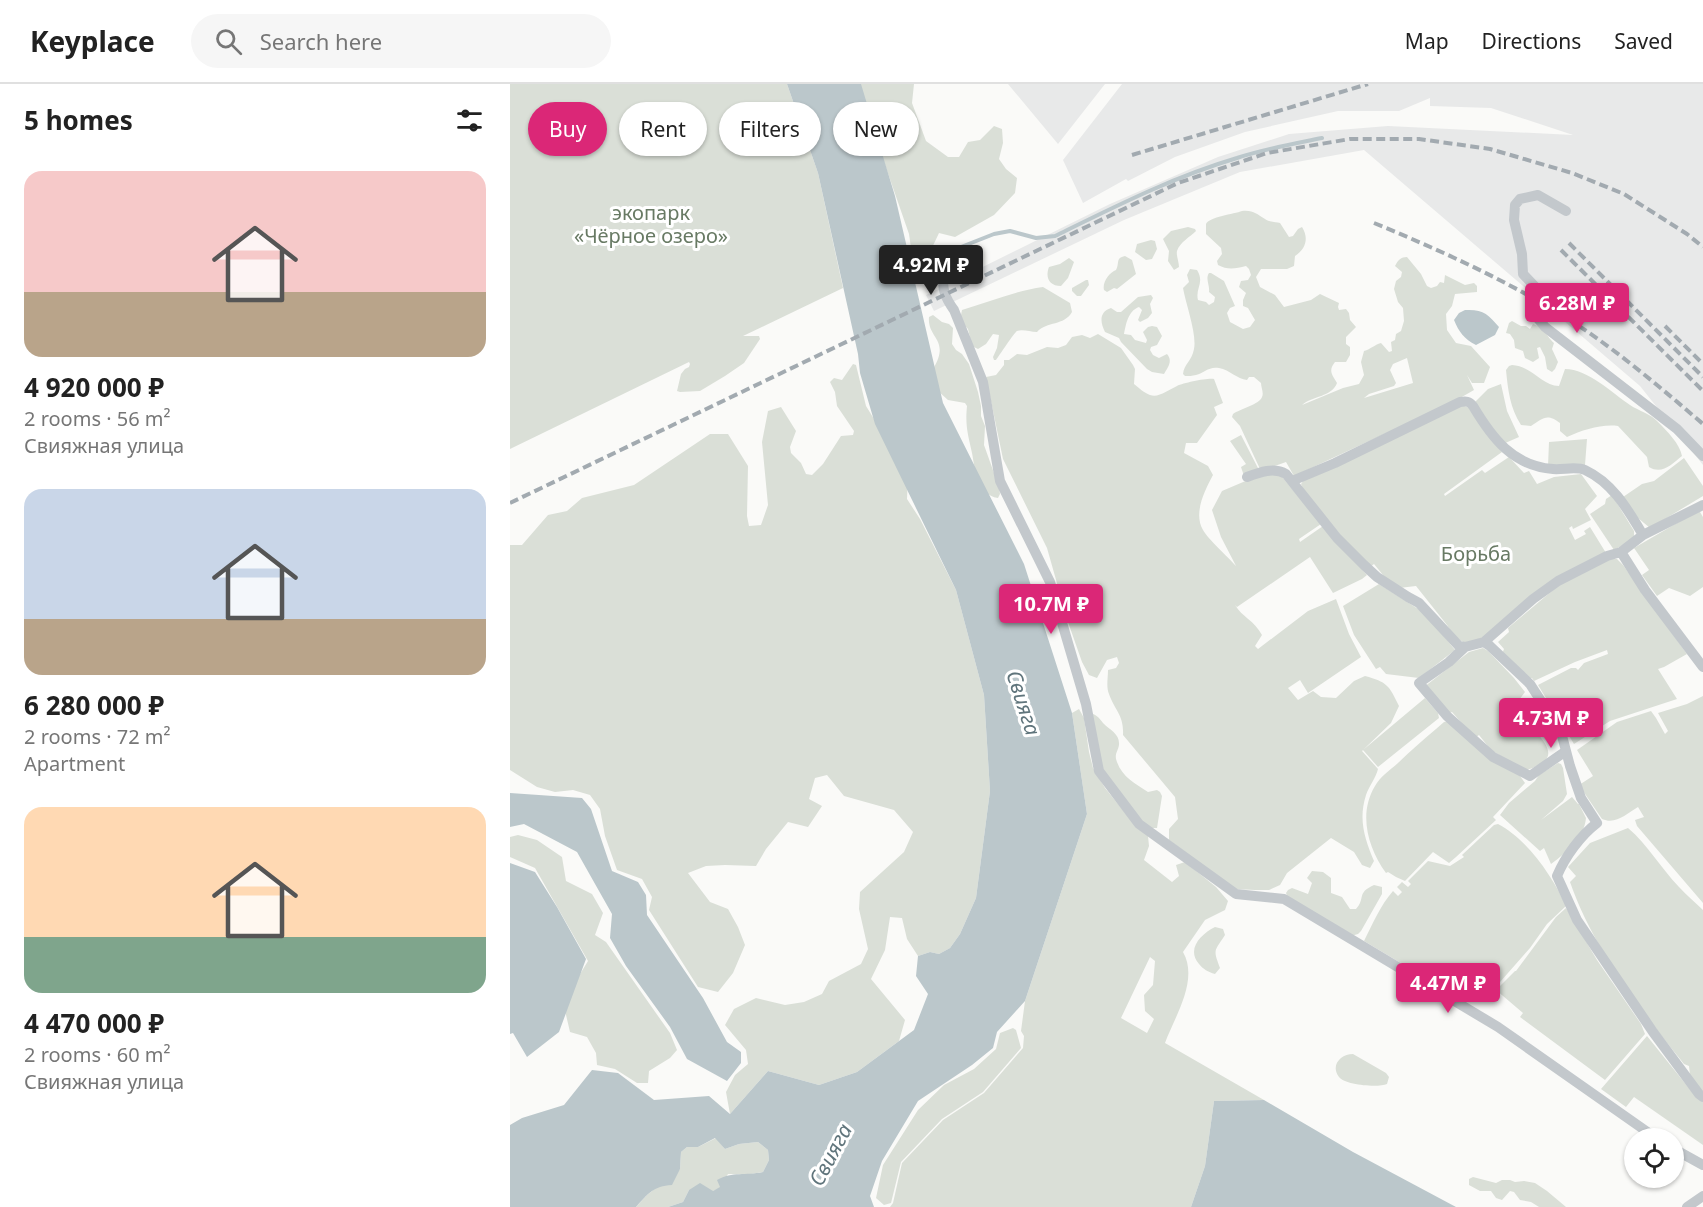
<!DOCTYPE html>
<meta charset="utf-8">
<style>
body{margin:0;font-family:"Noto Sans",sans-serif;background:#f6f6f6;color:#222;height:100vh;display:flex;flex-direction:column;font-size:22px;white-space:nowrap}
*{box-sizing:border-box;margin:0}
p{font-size:20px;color:#767676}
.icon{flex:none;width:33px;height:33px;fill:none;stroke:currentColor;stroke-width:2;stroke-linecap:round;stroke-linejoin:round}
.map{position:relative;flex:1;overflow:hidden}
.drawer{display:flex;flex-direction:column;background:#fff;width:510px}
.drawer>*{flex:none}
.guide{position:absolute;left:18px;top:18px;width:570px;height:54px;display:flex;gap:12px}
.tools{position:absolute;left:1114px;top:1044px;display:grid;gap:12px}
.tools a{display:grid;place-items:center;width:60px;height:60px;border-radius:50%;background:#fff;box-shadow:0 2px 4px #0004;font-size:30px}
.price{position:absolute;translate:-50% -51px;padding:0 14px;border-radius:6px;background:#db2777;color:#fff;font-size:20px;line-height:39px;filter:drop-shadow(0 2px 3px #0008)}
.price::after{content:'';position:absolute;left:50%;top:36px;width:18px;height:14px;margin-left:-9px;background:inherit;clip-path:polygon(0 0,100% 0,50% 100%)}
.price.on{background:#222;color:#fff}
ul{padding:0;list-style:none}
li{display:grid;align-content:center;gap:12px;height:318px;padding:0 24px}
li span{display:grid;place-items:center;height:186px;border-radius:18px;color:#555}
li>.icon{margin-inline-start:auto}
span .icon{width:108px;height:108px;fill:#fffc;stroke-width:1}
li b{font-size:26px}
h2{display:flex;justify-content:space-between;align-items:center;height:72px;padding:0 24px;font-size:26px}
.tag{padding:0 21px;border-radius:27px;background:#fff;box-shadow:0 2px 4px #0004;font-size:21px;line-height:54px}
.tag.on{background:#db2777;color:#fff}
header{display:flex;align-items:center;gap:36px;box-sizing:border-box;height:84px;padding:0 30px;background:#fff;border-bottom:2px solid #e0e0e0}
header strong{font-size:28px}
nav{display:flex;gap:33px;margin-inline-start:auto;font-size:21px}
.search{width:420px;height:54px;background:#f6f6f6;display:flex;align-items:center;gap:15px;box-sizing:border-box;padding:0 21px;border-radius:33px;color:#767676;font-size:22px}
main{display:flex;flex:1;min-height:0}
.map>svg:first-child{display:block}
</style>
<header>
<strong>Keyplace</strong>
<div class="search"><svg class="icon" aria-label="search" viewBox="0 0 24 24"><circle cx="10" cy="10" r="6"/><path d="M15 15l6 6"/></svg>Search here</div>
<nav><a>Map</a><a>Directions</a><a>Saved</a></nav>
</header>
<main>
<section class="drawer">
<h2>5 homes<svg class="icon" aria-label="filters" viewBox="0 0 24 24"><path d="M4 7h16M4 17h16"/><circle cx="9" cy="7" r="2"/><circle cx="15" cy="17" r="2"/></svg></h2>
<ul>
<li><span style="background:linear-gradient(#f6c9c9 65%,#b9a48a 0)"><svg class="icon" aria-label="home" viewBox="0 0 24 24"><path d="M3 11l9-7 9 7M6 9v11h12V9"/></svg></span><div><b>4 920 000 ₽</b><p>2 rooms · 56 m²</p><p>Свияжная улица</p></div></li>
<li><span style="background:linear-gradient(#c9d6e8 70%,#b9a48a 0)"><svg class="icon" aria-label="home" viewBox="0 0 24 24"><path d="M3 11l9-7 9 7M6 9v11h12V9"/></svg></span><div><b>6 280 000 ₽</b><p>2 rooms · 72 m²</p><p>Apartment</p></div></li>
<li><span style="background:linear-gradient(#ffd9b3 70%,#7fa58c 0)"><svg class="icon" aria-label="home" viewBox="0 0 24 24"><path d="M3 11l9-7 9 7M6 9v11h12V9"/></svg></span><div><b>4 470 000 ₽</b><p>2 rooms · 60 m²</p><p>Свияжная улица</p></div></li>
</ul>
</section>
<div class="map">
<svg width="1193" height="1123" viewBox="0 0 1193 1123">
<rect width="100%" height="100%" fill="#fafaf8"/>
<!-- built -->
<path fill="#e8e9e9" d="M498 0H595L548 60Z
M612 0H1193V381L1130 302 854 66 730 88 614 136 424 227 416 211 600 120 708 73 779 50 878 42 1063 51 981 24 920 22V14L889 27H828L735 48 665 73 618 97 616 95 573 119 553 76Z"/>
<!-- green -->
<path fill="#dadfd7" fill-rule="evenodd" d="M0 0H277L308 89 333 204 233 252H249L250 255 234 279 215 292 190 307 170 308 167 307 171 290 175 285 179 283 180 280 179 278 0 365Z
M347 0H404L402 19 416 57 438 73H449L458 58 470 56 484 42 492 45 493 59 489 75 496 85 507 94 505 109 484 131 445 153 429 149 420 168 410 180H406L403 178 399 150Z
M732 127C744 126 746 130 755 135 759 138 766 138 770 139L779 153 783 152 788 145 792 143C799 154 796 165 785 172L784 182 777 185H751L746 193 750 203 765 211 774 223 801 216 810 210 829 219 828 223 829 226 836 225 839 229 840 236 846 243 836 253V260L840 263V271L836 278H825C818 287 822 290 827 299 822 313 802 312 792 321L833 304 849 300 854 291 851 278 854 267C861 265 864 261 871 259L879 268 882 267 881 258 885 256 886 250 891 247 894 237 893 224 888 218 884 205 886 197 891 193 892 188 885 182C888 176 891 173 897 173L911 190 917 202 921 204 927 202 930 198 934 199 935 191 955 201 964 199 967 202V208L945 210 942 222 936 230 937 246 946 259 961 262 980 283 974 299H962L957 291 964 306 943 318 784 392 776 378 762 383 750 385 730 342 722 333 723 330C730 325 750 320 752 313 754 309 751 303 751 299L744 293H739L737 296C727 295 720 286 709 284 699 282 694 289 686 291 682 292 679 292 675 292L673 290C674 280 682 277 684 265 687 250 676 221 673 204L679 198 677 191 680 185 687 186C695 199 685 204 688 216L696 218 699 221 704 218 705 213 699 208C700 201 695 195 699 189H701L714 197 725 222 720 224 717 229 720 238 733 245 740 243 745 236 738 224 733 222V216L736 209 729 203 731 197 738 196 741 191 739 185 736 182C725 185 717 186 708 181L707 177 712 170 711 164 696 150C696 149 696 142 696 140 699 133 724 130 732 127ZM897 274 903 299 854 314 859 310 884 302 886 299 880 286 883 280Z
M678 143 685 145 686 147C680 153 670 158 667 167 666 171 669 178 669 183L664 186 658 177 659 167 653 155 661 147Z
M641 156 645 157 647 165 642 175 636 176 625 168 627 160Z
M615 172 622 176 626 190 607 205 604 204 597 208 594 206C592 198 600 188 606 186 610 179 605 174 615 172Z
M559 174 564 178 558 194 551 202C539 202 535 193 539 183L550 180Z
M576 196H578L579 201 571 212H567L562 207V204Z
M533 203 560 219 562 228C554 242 537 237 527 248 520 248 513 245 507 247 504 249 489 272 486 276H484L483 273 487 264 489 251 483 250 476 260 468 265 462 262 458 245 450 236 452 226C479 218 505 207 533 203Z
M641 211 643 214 640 220 642 229 638 234 630 238 628 236 632 226 629 223C618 227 616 240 614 250L621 251 625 256 636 259 637 256 633 248 638 243 642 242 647 243 652 252 647 261 641 263 640 266 643 271 649 274 657 270C663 277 658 283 654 290L642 288 637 285 611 258 609 254 595 248C590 238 589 228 601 224L607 228H611L628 213Z
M423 231 432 238 439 240 443 244 442 260 446 266 452 270 459 280 468 308 471 322V332L475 342 474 361 489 403 490 410 488 414C467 411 465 385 462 369 458 350 455 342 457 322L455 319 438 316 428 307 423 285C441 255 417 255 419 233Z
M1002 237 1011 242H1016L1020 245 1023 240C1036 244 1036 252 1044 259L1042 265 1048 278 1045 285 1042 288 1037 285 1035 273 1030 263 1027 264 1029 274 1023 278 1015 274 1013 267 1005 264 1004 256 1000 250 996 249 999 239Z
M588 250 611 264 623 281 625 285 624 300C628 303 634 309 640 311 649 314 658 306 667 302 674 299 696 294 704 295L713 319 704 323 707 331 687 359H676L674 369 698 382 703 391C695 406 683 429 693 446 698 455 718 473 726 482L711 453 702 426 712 407 752 390 768 388 811 440 789 455 790 458 813 442 857 491 852 495 823 509 800 473 727 523 725 521C732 533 744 536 752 551L745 562 748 565 798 527 826 515 839 550 851 573 798 609 790 596 778 604 788 616 803 607 811 613 826 614 844 597 855 592C877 598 879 601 889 622L881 639 852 667 868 685C866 694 859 702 856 711 848 736 855 755 864 777L860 784 852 781 844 768 821 754 777 789 770 801 759 806H745L725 805 659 756V745L668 735 665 713 613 651C614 631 605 627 599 610 596 603 598 594 598 586L606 584 609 579 607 573 597 576 587 594 579 591 572 578 558 538 537 464 493 375 476 293 486 291 494 281V276H499L507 270 517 271 537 263 548 264 556 261 562 253 572 251 580 254Z
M343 280 346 281 356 322 398 390 397 415 410 435 446 506 474 611 480 707 466 814 450 850 440 864 429 870 420 868 408 872 397 855 392 834 380 833 375 866 361 895 395 936 389 957 347 988 309 1001 258 987 220 1030 216 1008 225 991 238 980 236 966 215 941 224 925 246 914 275 921 294 918 312 910 319 897 351 880 358 865 349 825 350 808 394 768 403 748 384 726 334 712 317 691 305 694 299 715 312 722 298 743 278 738 256 765 246 782 215 781 196 782 178 789 200 818 218 825 228 843 235 861 223 889 208 908 188 903 139 826 142 813 132 795 107 786 95 752 90 725 80 711 63 706 45 708 27 703 0 686V461H12L38 431 57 427 72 414 124 401 200 350H218L238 382 237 432 239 442 251 441 258 421 252 358 258 327 271 323 286 347 280 363 281 369 291 379 296 390 302 391 313 380 331 352 343 351 344 347 327 322 325 308 320 298 324 294 332 296Z
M1002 281C1022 282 1032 302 1049 302L1055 285C1078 285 1102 309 1120 321 1129 327 1141 330 1148 338 1157 347 1170 360 1172 372 1162 380 1152 391 1139 383L1137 373 1108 342C1091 340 1073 346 1057 353L1050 347V339C1037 329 1033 334 1021 342L1011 341C1000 324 998 306 996 286L999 282Z
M991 300 997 327 1009 353 993 360 965 318 978 305Z
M953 321 959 324 992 368 934 410 935 412 972 386 975 389 999 373 1014 389 1019 387 1027 400 1044 393 1071 390 1087 412 1075 425 1081 436 1063 445 1062 442 1059 444 1065 456 1076 450 1074 447 1080 443 1096 469 974 553 956 560 944 552 937 541 906 502 889 504 877 496 864 480 860 483 846 470 794 407 791 400 794 396Z
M731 351 749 386 734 392 731 383 736 380 720 357Z
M1077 355 1075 381 1038 382 1039 358Z
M1174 374 1193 402V412L1140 444 1128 434 1113 413 1132 400 1144 397Z
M1102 411 1124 447V455L1104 466 1080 430 1095 420 1096 415Z
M1186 428H1190L1193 433V503L1180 512 1159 504 1147 512 1132 491 1139 486 1124 464Z
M1097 475H1107L1113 481 1177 570 1154 583 1148 585 1167 615 1100 637 1064 660 1028 601 1061 584H1066L1068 586 1074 579 1098 570 1097 566 1065 578 1024 597 1022 594 1018 596 992 570 994 565 988 558 999 548 998 544 1049 501Z
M869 500 916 530 945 566 909 594 876 590 870 583 866 585 844 551 833 522Z
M973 564 978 567 1004 594 1015 608 1006 620C1010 627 1014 634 1019 640 1027 650 1049 668 1032 679 1026 682 1021 686 1014 686L981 666 969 651 965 654 942 628 938 630 914 603 959 568Z
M1193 612V819L1127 742 1125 736 1134 733 1128 723C1116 730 1106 741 1092 735L1069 701 1083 692 1067 666 1107 638 1141 627 1146 634 1155 650 1158 647 1148 629 1177 620Z
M915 614 928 629 929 634 868 683 853 666Z
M569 625 574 634 579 668 583 684 595 704 616 730 638 752 639 762 634 776 662 798 669 792 666 781 675 778 706 803 718 817 715 826 695 836 673 868C689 896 665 932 655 959L754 1016 704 1017 695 1082 681 1123H380L383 1119 392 1079 433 1036 474 1009 513 964 514 952 511 947 515 917 577 730 562 629ZM640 873 645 877 643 901 634 911 635 927 644 935 637 949 611 934Z
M583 630C588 632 590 635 593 639 600 646 610 650 609 661 608 667 605 669 606 675 611 693 625 699 638 708L647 706 650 708 652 712 647 744H642L632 738 592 686 582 631Z
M939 637 1010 692 1015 699 983 733 986 736 946 773 939 779 923 768 895 797 886 793 878 788 876 789C858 764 848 730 865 702 870 693 880 686 888 679 900 667 913 656 926 645L934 638Z
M1048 679 1051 680 1053 684 1057 710 1053 717 1031 736 1062 713 1068 720H1069L1076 734C1074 754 1057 768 1041 780L1034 764 1030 767 990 731 999 719 1025 697 1029 691Z
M988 740C1017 755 1043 793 1056 822L1037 840 1020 864 976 914 941 889 931 903 854 857C863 839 870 822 883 807L888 812 892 808 887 803 892 798 898 803 901 800 898 797 918 777 940 782 954 773 952 771 984 741Z
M1118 744C1137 760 1151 784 1169 803 1176 811 1185 818 1193 826V1010L1180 991 1179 982 1174 980C1166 970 1158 960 1151 951 1115 904 1079 853 1060 798L1066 792 1058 783 1080 759Z
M8 751 27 756 52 773 56 797 82 810 93 829 85 851 96 858 160 949 167 966 160 974 139 987 138 999H127L105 985 87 981 86 969 77 953 60 948 53 918 78 877 25 784 0 773V753Z
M802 787 813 788 821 794V809L832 813 840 825H846C856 814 846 809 864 801L872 803V810L851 847 848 850 841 852 778 814 776 809 778 806 782 804 798 810 802 799 797 794Z
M1056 824 1087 876 1131 940 1135 950 1095 996 1010 933 1013 929 986 906 1005 887H1006L1046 833Z
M705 843 713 845 715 851C704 868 703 865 710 884L705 890C698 888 693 885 689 880 676 865 691 850 705 843Z
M503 944 506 946 511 964 473 1008 432 1035 391 1078 381 1119 374 1121 366 1114 373 1081 408 1026 434 1001 464 985 486 965 490 949Z
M1137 952 1186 1013 1193 1018V1061L1124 1013 1116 1023 1091 1005Z
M843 970 876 989 879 993 877 1000C868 1004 835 1001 829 993 820 981 831 970 843 970Z
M206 1054 215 1065 229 1060 248 1058 258 1066 259 1076 253 1088 241 1090H218L210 1104 203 1107 179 1106 173 1118 158 1123H126L137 1111 170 1085 171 1068 177 1063H188Z
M963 1093 986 1099 992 1096H1000L1005 1098 1014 1097 1025 1099 1037 1107 1056 1123H1029L1021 1118 1010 1116 1004 1108 1000 1107 992 1116 986 1114 981 1107H970L959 1101V1095Z"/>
<!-- water -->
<path fill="#bbc7cb" d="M277 0H351L385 112 433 319 514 480 562 629 577 730 515 917 487 948 483 964 462 981 408 1017 372 1077 360 1112 364 1123H158L173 1118 179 1106 190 1099 203 1107 210 1103 207 1096C223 1087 235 1092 253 1088L259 1076 258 1066 248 1058 229 1060 215 1065 205 1054 188 1063H177L171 1068 170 1085 162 1101C143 1102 138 1110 126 1123H0V1041L12 1034 54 1021 82 986 108 989 144 1016 199 1012 220 1030 258 987 309 1001 347 988 404 946 418 910 406 892 408 872 420 868 429 870 440 864 450 850 466 814 480 707 474 611 446 506 365 340 350 289 348 270 308 89Z
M955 226C973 225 978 230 989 243L985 251 966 261C954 255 949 248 944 236L949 229Z
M0 709 72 714 81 725 102 787 128 798 136 811 137 831 193 914 217 958 231 968V979L217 997 177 975 160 943 116 882 100 854 102 830 67 768 14 740 0 743Z
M0 779 25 788 47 823 76 875 49 948 17 973 3 949 0 950Z
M754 1016 843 1068 946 1123H681L695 1082 704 1017Z"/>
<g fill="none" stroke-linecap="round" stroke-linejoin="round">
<!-- stream -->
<path stroke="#bbc7cb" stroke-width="4" d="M411 192 429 181 451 163 484 150 500 147 526 154 545 152C604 123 663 93 727 74 754 65 783 60 812 54"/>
<!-- minor -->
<path stroke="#c3c8cc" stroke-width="10" d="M1056 127 1028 111 1010 115 1005 121 1004 136 1012 170 1013 190 1032 210 1025 231 1035 243 1167 345 1193 372
M434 190C431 205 436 215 444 226L473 298 490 397 540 498 576 620 589 687 629 740 726 810 774 815 988 943 1146 1054
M737 393C750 388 764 383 776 390L827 454 854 481 867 493 898 513 909 519 949 562 955 563 974 558 980 562 1020 600 1051 648 1060 682 1071 714 1087 739C1070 752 1055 773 1047 792L1067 836 1143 948 1189 1010 1193 1013
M782 397 825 379 950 318C956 317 959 317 963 322 982 354 1003 382 1043 385 1053 386 1066 382 1075 386 1103 399 1118 426 1133 451
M1111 468 1135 506 1193 583
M974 558 1023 515 1048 497 1097 472 1111 468 1133 451 1193 421
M955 563 939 578 909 599 937 632 983 673 1020 692 1056 667
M1164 1065 1193 1081
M1177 1123 1193 1112"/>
<!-- rail -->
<path stroke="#a2aab0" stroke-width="4" stroke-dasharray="9 4.5" stroke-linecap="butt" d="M622 71 858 0
M864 139C932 167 998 197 1060 236 1108 267 1151 304 1193 340
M1059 159 1193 293
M1051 166 1193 307
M1155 242 1193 280
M0 419 668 99 757 69 840 55H909L980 65 1062 89 1114 110 1177 150 1193 163"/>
</g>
<g text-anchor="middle" stroke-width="6" stroke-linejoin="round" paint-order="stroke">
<!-- park labels -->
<g font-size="20" fill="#687a64" stroke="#fff">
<text x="141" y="136">экопарк<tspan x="141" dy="23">«Чёрное озеро»</tspan></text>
<text x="966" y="477">Борьба</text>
</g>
<!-- water labels -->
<g font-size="21" font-style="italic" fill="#60757c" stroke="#fff">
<text transform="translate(513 619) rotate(72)" y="7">Свияга</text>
<text transform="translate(321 1071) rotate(-62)" y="7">Свияга</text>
</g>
</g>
</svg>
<div class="tools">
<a><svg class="icon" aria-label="locate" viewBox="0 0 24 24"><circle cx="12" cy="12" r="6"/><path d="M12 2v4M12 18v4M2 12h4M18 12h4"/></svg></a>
</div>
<b class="price on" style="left:421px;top:212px">4.92M ₽</b>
<b class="price" style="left:1067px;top:250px">6.28M ₽</b>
<b class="price" style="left:541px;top:551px">10.7M ₽</b>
<b class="price" style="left:1041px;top:665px">4.73M ₽</b>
<b class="price" style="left:938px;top:930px">4.47M ₽</b>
<div class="guide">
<a class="tag on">Buy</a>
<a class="tag">Rent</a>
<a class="tag">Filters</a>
<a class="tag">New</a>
</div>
</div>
</main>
